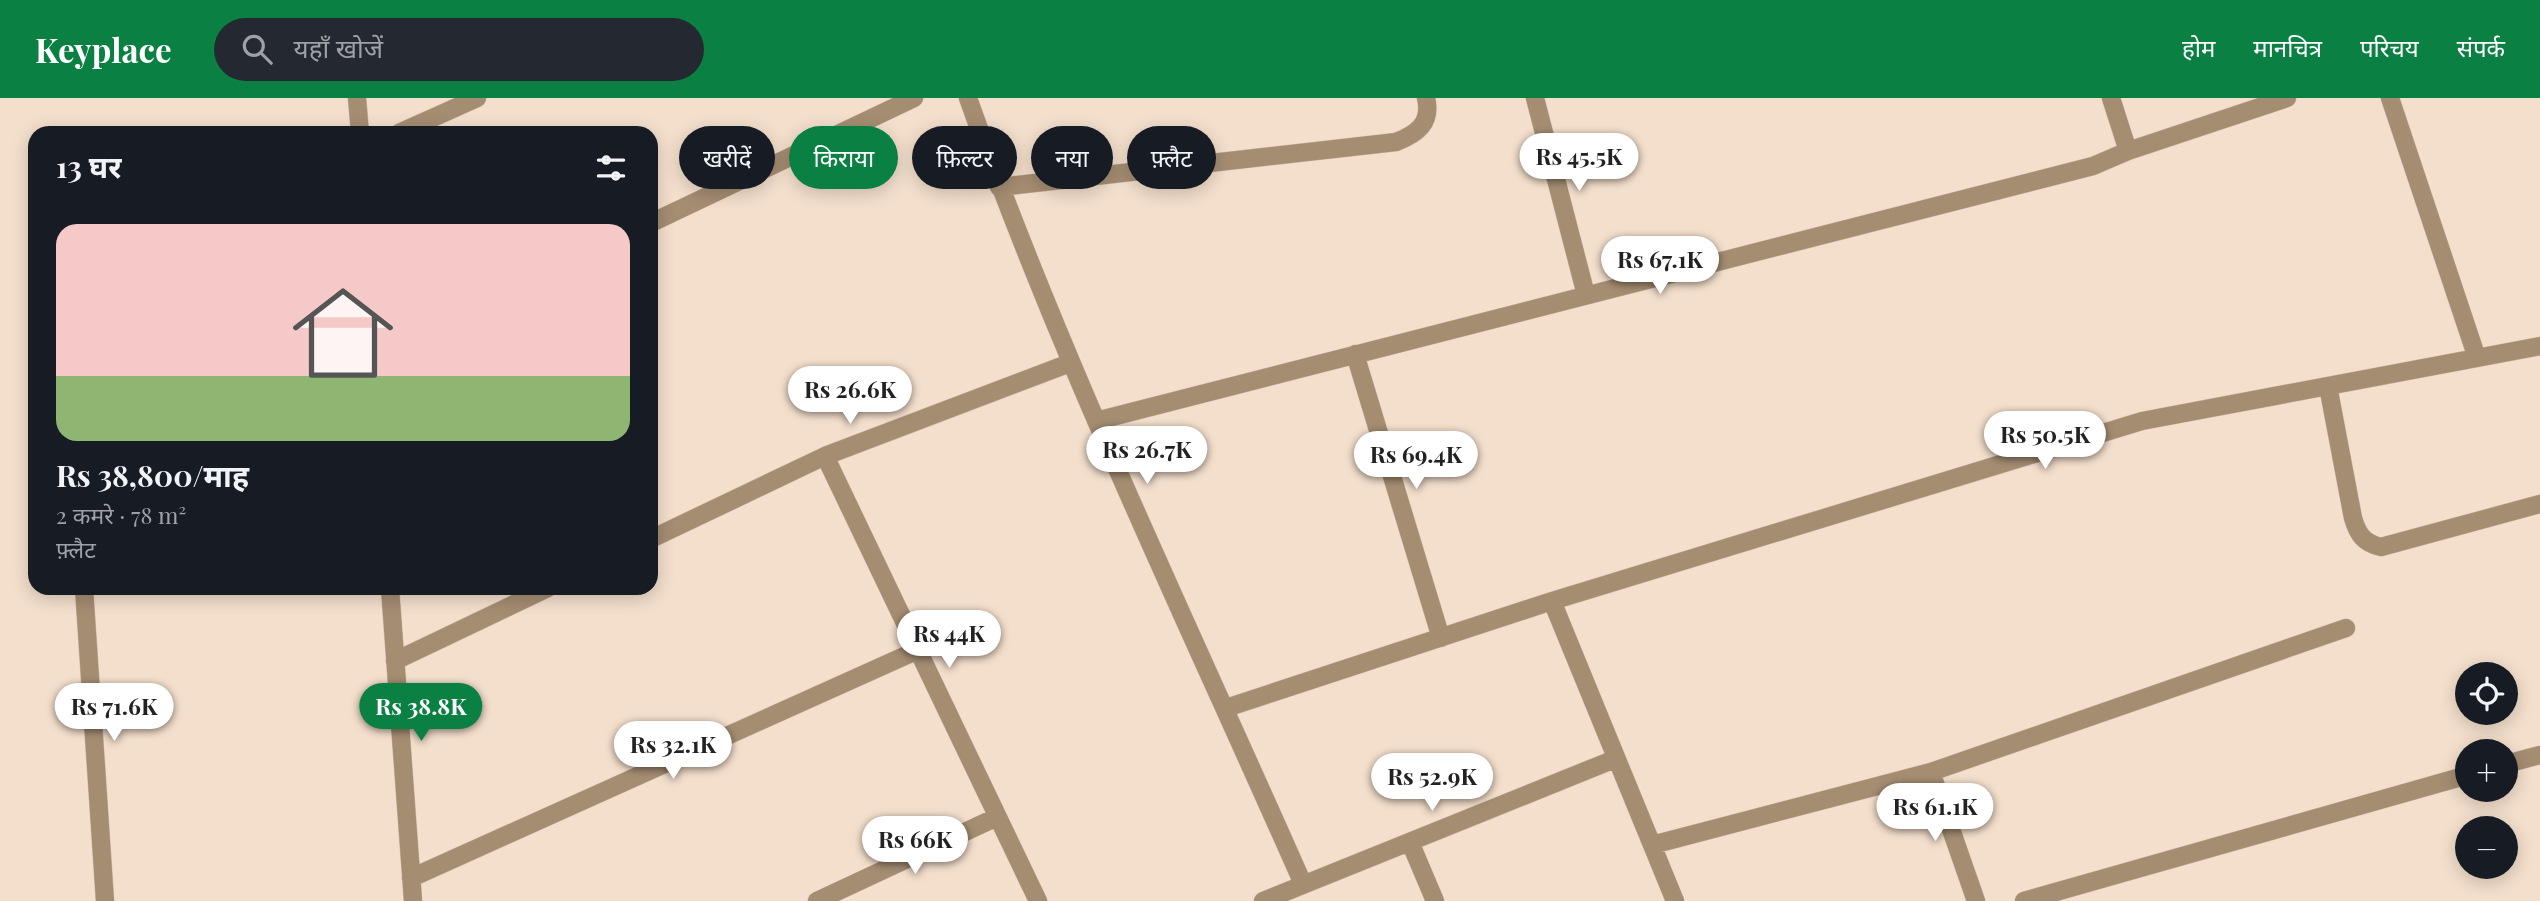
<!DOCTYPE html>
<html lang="hi">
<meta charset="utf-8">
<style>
body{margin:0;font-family:"Playfair Display","Noto Sans Devanagari",serif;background:#242831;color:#f1f3f6;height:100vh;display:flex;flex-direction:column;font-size:26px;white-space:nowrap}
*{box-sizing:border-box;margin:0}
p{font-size:23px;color:#9ea1a6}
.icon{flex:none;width:38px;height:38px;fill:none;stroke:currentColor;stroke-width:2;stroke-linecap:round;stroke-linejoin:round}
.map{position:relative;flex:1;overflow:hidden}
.details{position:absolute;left:28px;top:28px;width:630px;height:469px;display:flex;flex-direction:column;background:#171b24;border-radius:21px;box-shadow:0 4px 18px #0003}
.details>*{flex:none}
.top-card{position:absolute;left:679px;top:28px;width:665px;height:63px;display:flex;gap:14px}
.fabs{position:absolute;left:2455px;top:564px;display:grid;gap:14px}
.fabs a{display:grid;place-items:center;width:63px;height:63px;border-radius:50%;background:#171b24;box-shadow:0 4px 18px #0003;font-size:35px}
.price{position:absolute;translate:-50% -60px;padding:0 16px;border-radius:24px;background:#fff;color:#222;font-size:23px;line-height:46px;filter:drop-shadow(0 2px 4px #0008)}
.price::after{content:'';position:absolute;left:50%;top:42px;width:21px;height:16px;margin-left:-10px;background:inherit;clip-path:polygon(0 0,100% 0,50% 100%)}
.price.on{background:#0b8043;color:#fff}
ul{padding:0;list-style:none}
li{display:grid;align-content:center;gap:14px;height:371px;padding:0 28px}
li span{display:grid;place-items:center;height:217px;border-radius:21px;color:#555}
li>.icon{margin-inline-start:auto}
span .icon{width:126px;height:126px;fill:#fffc;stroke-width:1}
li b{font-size:30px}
h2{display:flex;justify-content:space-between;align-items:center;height:84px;padding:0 28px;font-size:30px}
.chip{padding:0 24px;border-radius:32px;background:#171b24;box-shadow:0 4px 18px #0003;font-size:24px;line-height:63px}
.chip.on{background:#0b8043;color:#fff}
header{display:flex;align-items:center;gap:42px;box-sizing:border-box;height:98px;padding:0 35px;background:#0b8043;color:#fff}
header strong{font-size:33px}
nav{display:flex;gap:38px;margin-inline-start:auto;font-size:24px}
.search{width:490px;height:63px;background:#242831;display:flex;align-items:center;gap:18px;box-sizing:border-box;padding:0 24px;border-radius:38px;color:#9ea1a6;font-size:26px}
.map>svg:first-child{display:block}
</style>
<header>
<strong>Keyplace</strong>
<div class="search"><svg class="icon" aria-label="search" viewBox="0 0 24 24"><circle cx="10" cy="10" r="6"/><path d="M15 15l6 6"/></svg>यहाँ खोजें</div>
<nav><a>होम</a><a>मानचित्र</a><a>परिचय</a><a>संपर्क</a></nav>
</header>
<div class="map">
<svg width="2540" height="803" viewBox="0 0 2540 803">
<rect width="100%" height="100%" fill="#f4dfcc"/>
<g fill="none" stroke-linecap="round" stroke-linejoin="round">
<!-- minor casing -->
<g stroke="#cebbab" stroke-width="19">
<path id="minor" d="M357 0 360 35
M968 0C1063 268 1188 525 1303 786
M1535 0 1586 197
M2390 0 2477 260
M399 35 477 0
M2128 53 2287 0
M999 89 1396 44C1417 36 1432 25 1426 0
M651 125 914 0
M1355 256 1441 540
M2328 288 2353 420C2358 437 2364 445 2381 449L2540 406
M1096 323 2093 68 2128 53 2111 0
M825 358 1038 803
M651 441 825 358 1070 265
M84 490 105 803
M390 490 413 803
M1552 503 2142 323 2540 248
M395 563 548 490
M1226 610 1552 503 1675 803
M2506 666 2540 657
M1931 674 1976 803
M1410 744 1435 803
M1652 747 1931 674 2346 530
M411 780 918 552
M817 803 997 719
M1263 803 1615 661
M2024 803 2468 677"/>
</g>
<!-- minor -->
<use href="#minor" stroke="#a58d72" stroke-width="18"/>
</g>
</svg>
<div class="fabs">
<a><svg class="icon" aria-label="locate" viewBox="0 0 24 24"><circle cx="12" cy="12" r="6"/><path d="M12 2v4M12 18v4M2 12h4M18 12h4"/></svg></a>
<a>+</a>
<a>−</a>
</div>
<b class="price" style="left:1579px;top:95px">Rs 45.5K</b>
<b class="price" style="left:1660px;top:198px">Rs 67.1K</b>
<b class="price" style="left:850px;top:328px">Rs 26.6K</b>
<b class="price" style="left:2045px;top:373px">Rs 50.5K</b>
<b class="price" style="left:1147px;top:388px">Rs 26.7K</b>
<b class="price" style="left:1416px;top:393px">Rs 69.4K</b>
<b class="price" style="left:949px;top:572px">Rs 44K</b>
<b class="price" style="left:114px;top:645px">Rs 71.6K</b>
<b class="price on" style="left:421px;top:645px">Rs 38.8K</b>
<b class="price" style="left:673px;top:683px">Rs 32.1K</b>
<b class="price" style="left:1432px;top:715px">Rs 52.9K</b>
<b class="price" style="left:1935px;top:745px">Rs 61.1K</b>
<b class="price" style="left:915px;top:778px">Rs 66K</b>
<div class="top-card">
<a class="chip">खरीदें</a>
<a class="chip on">किराया</a>
<a class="chip">फ़िल्टर</a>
<a class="chip">नया</a>
<a class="chip">फ़्लैट</a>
</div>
<section class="details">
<h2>13 घर<svg class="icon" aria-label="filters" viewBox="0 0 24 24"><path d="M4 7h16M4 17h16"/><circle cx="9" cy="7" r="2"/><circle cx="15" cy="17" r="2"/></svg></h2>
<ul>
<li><span style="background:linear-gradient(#f6c9c9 70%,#8fb573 0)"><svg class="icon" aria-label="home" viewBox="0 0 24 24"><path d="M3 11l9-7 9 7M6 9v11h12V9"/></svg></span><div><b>Rs 38,800/माह</b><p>2 कमरे · 78 m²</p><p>फ़्लैट</p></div></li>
</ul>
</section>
</div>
